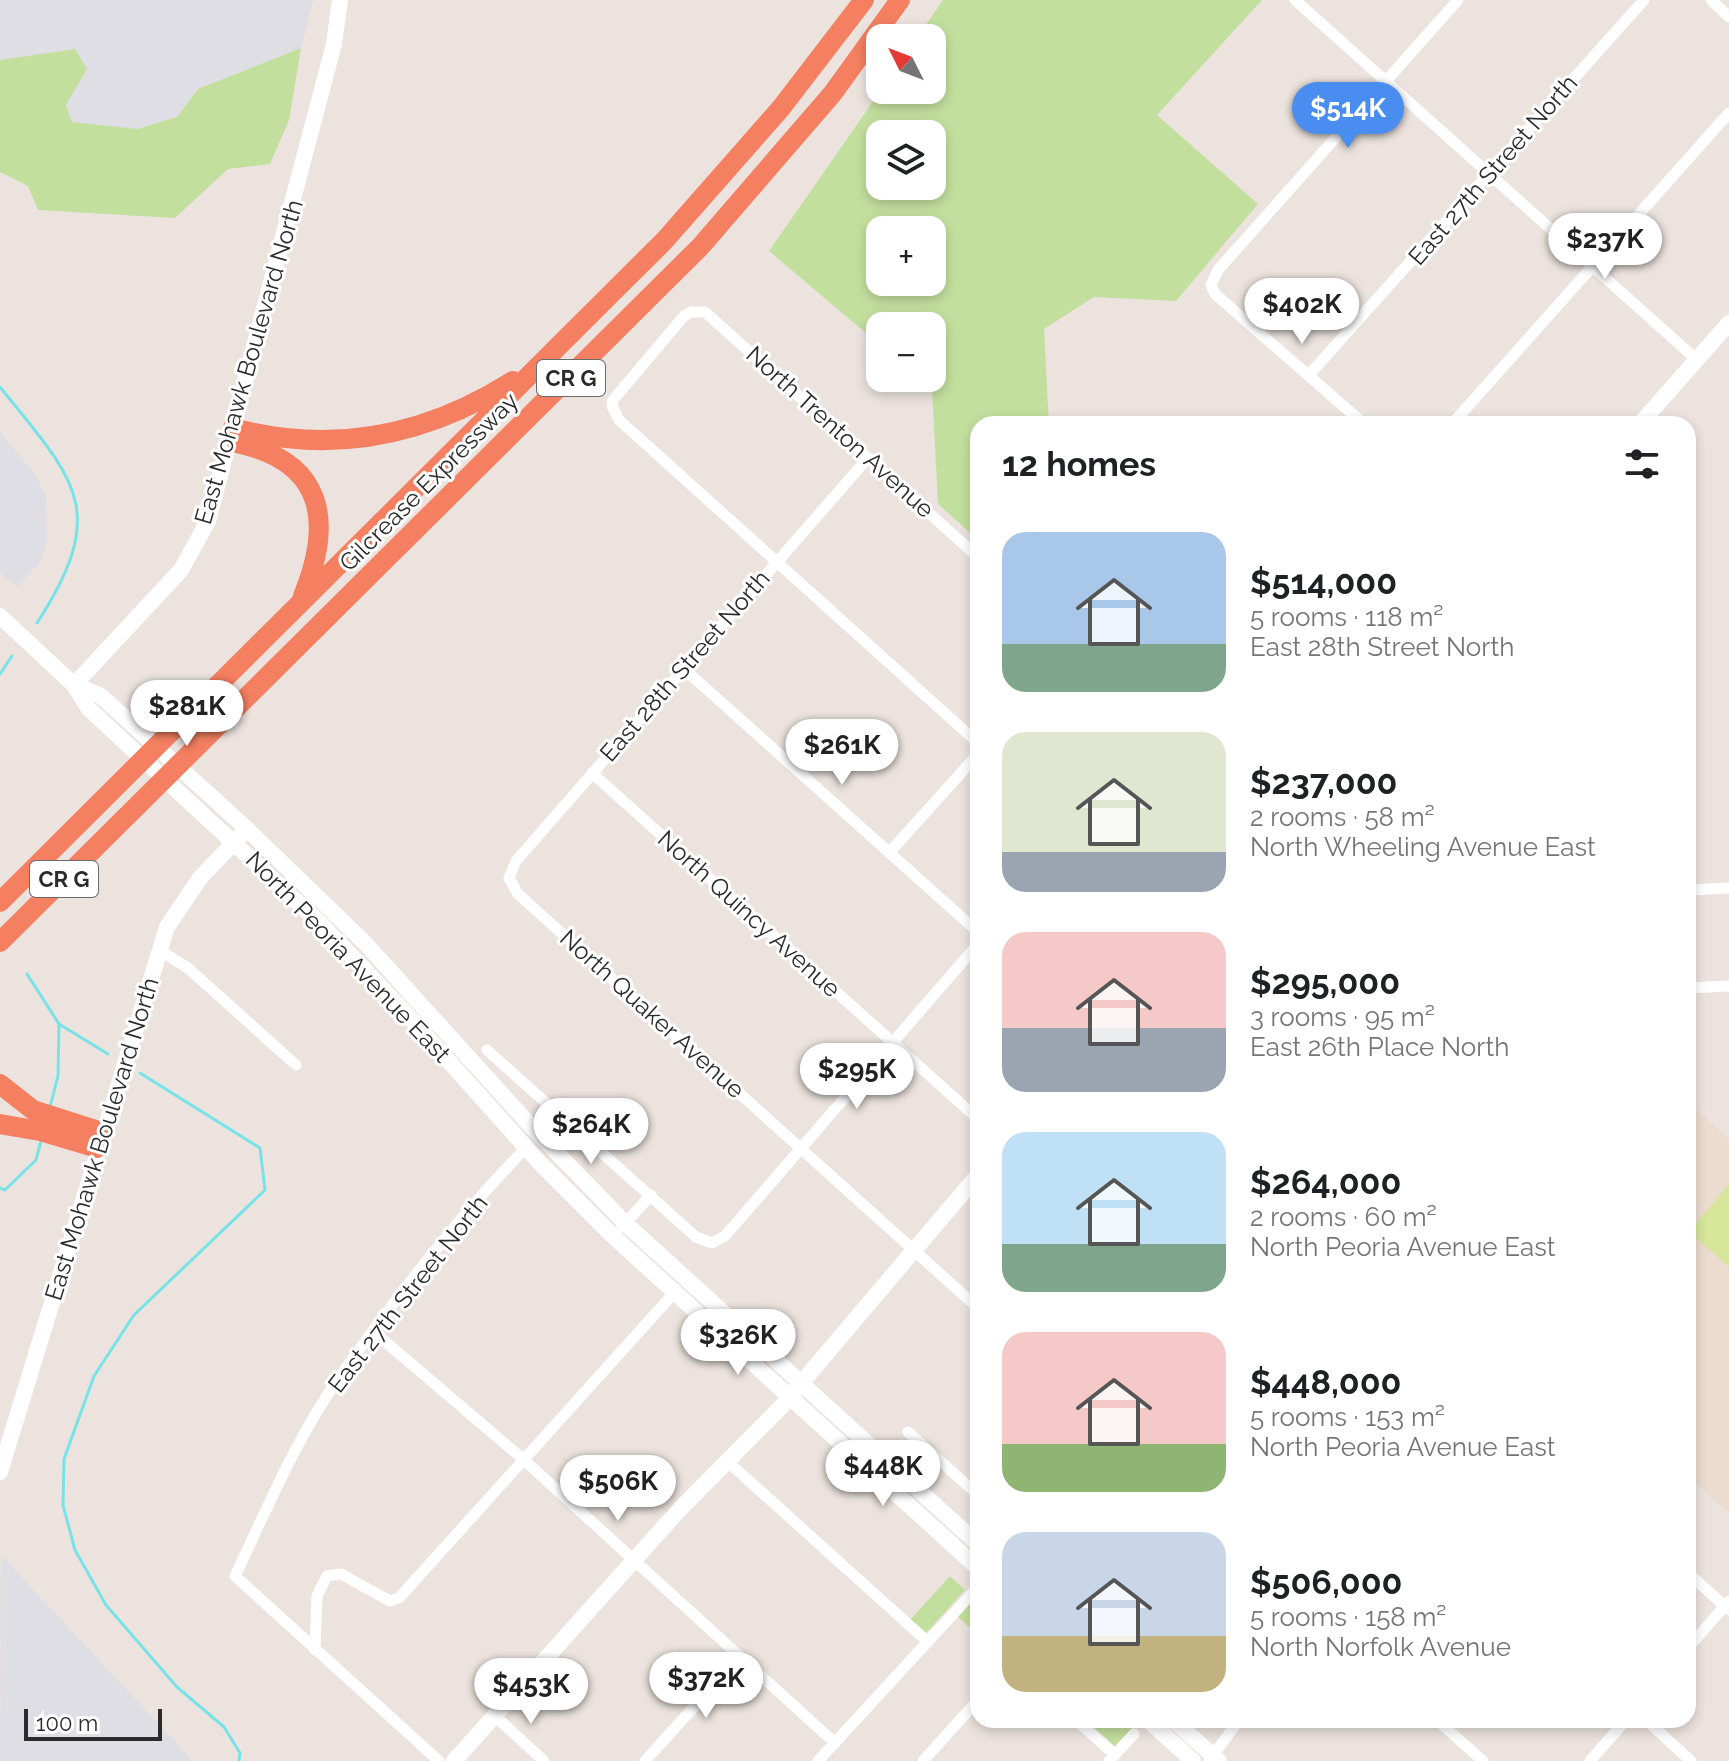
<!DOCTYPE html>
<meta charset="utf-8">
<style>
body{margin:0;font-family:Raleway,sans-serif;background:#f2f2f2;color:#202124;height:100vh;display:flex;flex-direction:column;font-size:30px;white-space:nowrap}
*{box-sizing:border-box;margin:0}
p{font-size:26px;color:#757577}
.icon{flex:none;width:44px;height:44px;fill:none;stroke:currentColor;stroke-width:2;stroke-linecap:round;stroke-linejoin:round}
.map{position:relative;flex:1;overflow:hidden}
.drawer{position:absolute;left:970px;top:416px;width:726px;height:1312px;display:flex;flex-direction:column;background:#fff;border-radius:24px;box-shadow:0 4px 12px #0003}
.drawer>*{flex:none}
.needle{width:52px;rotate:312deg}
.buttons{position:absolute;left:866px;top:24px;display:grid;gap:16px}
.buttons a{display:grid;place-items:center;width:80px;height:80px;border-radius:16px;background:#fff;box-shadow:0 4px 12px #0003;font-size:40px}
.scale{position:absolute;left:24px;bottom:20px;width:138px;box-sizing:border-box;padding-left:8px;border:4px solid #2b2b2b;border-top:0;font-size:22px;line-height:28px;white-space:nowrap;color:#2b2b2b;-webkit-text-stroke:6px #fff;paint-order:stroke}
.price{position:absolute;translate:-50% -68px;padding:0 18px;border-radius:28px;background:#fff;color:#222;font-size:26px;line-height:52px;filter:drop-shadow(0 2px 4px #0008)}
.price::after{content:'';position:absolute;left:50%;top:48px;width:24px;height:18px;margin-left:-12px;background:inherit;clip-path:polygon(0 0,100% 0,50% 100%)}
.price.current{background:#488def;color:#fff}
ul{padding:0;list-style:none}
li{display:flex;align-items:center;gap:24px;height:200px;padding:0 32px}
li span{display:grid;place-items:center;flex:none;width:224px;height:160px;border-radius:24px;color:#555}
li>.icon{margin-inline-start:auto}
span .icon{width:96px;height:96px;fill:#fffc;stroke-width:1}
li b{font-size:34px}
h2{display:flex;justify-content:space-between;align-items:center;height:96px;padding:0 32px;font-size:34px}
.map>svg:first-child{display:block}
</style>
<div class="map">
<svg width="1729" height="1761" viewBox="0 0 1729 1761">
<rect width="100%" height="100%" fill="#ece3de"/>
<!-- industrial -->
<path fill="#dfdee5" d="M0 0H313L301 48 198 89 177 117 137 129 72 122 66 105 87 69 75 49 0 60Z
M0 432 35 474 46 496 47 541 40 562 17 587 0 573Z
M1 1555 193 1761H0Z"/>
<!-- education -->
<path fill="#ecdccf" d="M1688 1102 1729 1139V1513L1688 1476Z"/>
<!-- green -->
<path fill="#c3df9e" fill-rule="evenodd" d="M943 0H1262L1157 115 1258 204 1176 301 1094 297 1044 329 1049 424H978V540L938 504 932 389 919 378H932V326H880V345L769 251 881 90H932V38H917ZM880 134H932V186H880ZM932 230V282H880V230Z
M301 48 289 120 270 164 228 169 175 218 38 210 28 186 0 172V60L75 49 87 69 66 105 72 122 137 129 177 117 198 89Z
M950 1576 965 1590 926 1633 910 1620Z
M978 1595V1635L956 1615Z
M1086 1720H1123L1132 1728 1115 1746Z"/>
<!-- pitch -->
<path fill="#d7e69a" d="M1729 1184V1267L1689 1232Z"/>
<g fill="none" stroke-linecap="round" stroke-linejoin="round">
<!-- stream -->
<path stroke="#78e3e7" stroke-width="3" d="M0 387C76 481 110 510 37 623
M0 674 12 656
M27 974 59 1024 108 1054
M140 1073 260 1148 265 1190 134 1315 94 1376 64 1459 63 1505 75 1550 106 1605 177 1687 224 1727 240 1753 239 1761
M50 1107 58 1076 59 1024
M0 1188 5 1190 36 1160 41 1141"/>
<!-- street -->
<path stroke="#fff" stroke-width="11" d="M1295 0 1697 360
M1711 0 1729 17
M1309 375 1644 0
M1364 424 1215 294 1211 285 1218 270 1458 0
M1452 424 1729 113
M868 458 516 861 509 878 518 894 978 1308
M978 557 705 312H691L684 316 613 400 612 406 619 420 978 743
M683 668 978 932
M592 773 978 1119
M889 853 978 754
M1688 890 1729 888
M159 950 188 968 296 1065
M1688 988 1729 986
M487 1050 696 1237 712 1243 725 1236 978 944
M622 1227 651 1195
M375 1333 524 1460 835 1743
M908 1432 978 1495
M727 1461 928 1642
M1688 1573 1729 1610
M1688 1648 1729 1601
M315 1650 317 1596 327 1576 341 1574 390 1601 399 1598 674 1293
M495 1716 544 1761
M1076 1720 1115 1755
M1437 1720 1483 1761
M1646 1720 1691 1761
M439 1761 235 1576C267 1509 297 1436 341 1375 397 1296 458 1217 526 1148
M645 1761 740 1656
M818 1761 978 1587
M923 1761 978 1700
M1109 1761 1134 1734
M1209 1761 1239 1720
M1590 1761 1626 1720"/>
<!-- secondary -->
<path stroke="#fff" stroke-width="16" d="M1640 424 1729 323
M0 616 74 685 89 709 319 922 402 1009 541 1164 614 1237 978 1568
M74 685 181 570 208 521 334 44 340 0
M76 685 101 696 247 829 365 943 528 1123 626 1224 978 1544
M0 1472 167 927 200 878 243 833
M1148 1720 1193 1761
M1173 1720 1219 1761
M454 1761 680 1509 780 1408 978 1175"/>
<!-- highway -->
<path stroke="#f47f61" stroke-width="20" d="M233 428C333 455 426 436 513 381
M237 443C325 462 333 522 303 596
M0 902 665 240 781 108 864 0
M0 942 701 246 833 93 900 0
M0 1084 33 1110 102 1132
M0 1124 40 1131 97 1148"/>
</g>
<g text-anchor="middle" stroke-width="6" stroke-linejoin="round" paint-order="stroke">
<!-- shield labels -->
<g fill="#fff" stroke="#6b6b6b" stroke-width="2">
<rect x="537" y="360" width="68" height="36" rx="6"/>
<rect x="30" y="861" width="68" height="36" rx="6"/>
</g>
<g font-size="22" font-weight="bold" fill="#2b2b2b">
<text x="571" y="386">CR G</text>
<text x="64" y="887">CR G</text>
</g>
<!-- street labels -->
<g font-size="24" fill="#2b2b2b" stroke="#fff">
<text transform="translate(1493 170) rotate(-49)" y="8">East 27th Street North</text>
<text transform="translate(249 362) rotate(-74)" y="8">East Mohawk Boulevard North</text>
<text transform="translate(840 432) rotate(42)" y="8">North Trenton Avenue</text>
<text transform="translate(429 482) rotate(-45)" y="8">Gilcrease Expressway</text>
<text transform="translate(685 666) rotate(-49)" y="8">East 28th Street North</text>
<text transform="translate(749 914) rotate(42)" y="8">North Quincy Avenue</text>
<text transform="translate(348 957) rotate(46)" y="8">North Peoria Avenue East</text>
<text transform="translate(652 1014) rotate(42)" y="8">North Quaker Avenue</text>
<text transform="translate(102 1139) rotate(-73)" y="8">East Mohawk Boulevard North</text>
<text transform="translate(408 1294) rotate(-52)" y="8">East 27th Street North</text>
</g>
</g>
</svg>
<div class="buttons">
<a><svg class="needle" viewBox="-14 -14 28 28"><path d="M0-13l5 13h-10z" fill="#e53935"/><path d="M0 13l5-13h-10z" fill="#757577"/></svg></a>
<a><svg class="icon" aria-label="layers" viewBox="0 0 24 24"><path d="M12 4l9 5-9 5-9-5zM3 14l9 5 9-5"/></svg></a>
<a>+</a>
<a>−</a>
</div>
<div class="scale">100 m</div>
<b class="price current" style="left:1348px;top:150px">$514K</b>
<b class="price" style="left:1605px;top:281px">$237K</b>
<b class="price" style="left:1302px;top:346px">$402K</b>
<b class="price" style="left:187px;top:748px">$281K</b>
<b class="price" style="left:842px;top:787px">$261K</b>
<b class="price" style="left:857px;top:1111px">$295K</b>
<b class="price" style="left:591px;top:1166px">$264K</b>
<b class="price" style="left:738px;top:1377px">$326K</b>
<b class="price" style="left:883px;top:1508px">$448K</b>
<b class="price" style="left:618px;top:1523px">$506K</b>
<b class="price" style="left:706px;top:1720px">$372K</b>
<b class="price" style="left:531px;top:1726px">$453K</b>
<section class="drawer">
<h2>12 homes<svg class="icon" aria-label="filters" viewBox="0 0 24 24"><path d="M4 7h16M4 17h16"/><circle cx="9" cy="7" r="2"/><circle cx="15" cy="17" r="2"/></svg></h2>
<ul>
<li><span style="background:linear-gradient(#a9c7e8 70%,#7fa58c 0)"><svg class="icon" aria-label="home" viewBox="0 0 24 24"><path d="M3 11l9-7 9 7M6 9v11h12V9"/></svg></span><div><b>$514,000</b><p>5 rooms · 118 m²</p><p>East 28th Street North</p></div></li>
<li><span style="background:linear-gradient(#dfe7d0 75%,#9aa5b1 0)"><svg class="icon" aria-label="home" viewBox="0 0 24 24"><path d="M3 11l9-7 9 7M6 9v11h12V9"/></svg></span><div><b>$237,000</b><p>2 rooms · 58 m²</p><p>North Wheeling Avenue East</p></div></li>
<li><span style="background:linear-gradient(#f6c9c9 60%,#9aa5b1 0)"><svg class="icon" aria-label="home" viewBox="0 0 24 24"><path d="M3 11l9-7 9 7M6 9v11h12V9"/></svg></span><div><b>$295,000</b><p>3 rooms · 95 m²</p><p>East 26th Place North</p></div></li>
<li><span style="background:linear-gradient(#bfe0f5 70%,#7fa58c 0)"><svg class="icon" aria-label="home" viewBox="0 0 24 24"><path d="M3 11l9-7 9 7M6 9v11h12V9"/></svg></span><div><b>$264,000</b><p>2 rooms · 60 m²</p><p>North Peoria Avenue East</p></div></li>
<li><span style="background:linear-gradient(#f6c9c9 70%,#8fb573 0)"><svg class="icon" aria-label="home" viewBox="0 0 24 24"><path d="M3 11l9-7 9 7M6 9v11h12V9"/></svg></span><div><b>$448,000</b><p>5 rooms · 153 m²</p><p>North Peoria Avenue East</p></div></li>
<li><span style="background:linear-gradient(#c9d6e8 65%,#c2b280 0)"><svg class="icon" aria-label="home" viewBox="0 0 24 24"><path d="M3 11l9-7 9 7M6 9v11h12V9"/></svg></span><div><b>$506,000</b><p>5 rooms · 158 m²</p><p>North Norfolk Avenue</p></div></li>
</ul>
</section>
</div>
